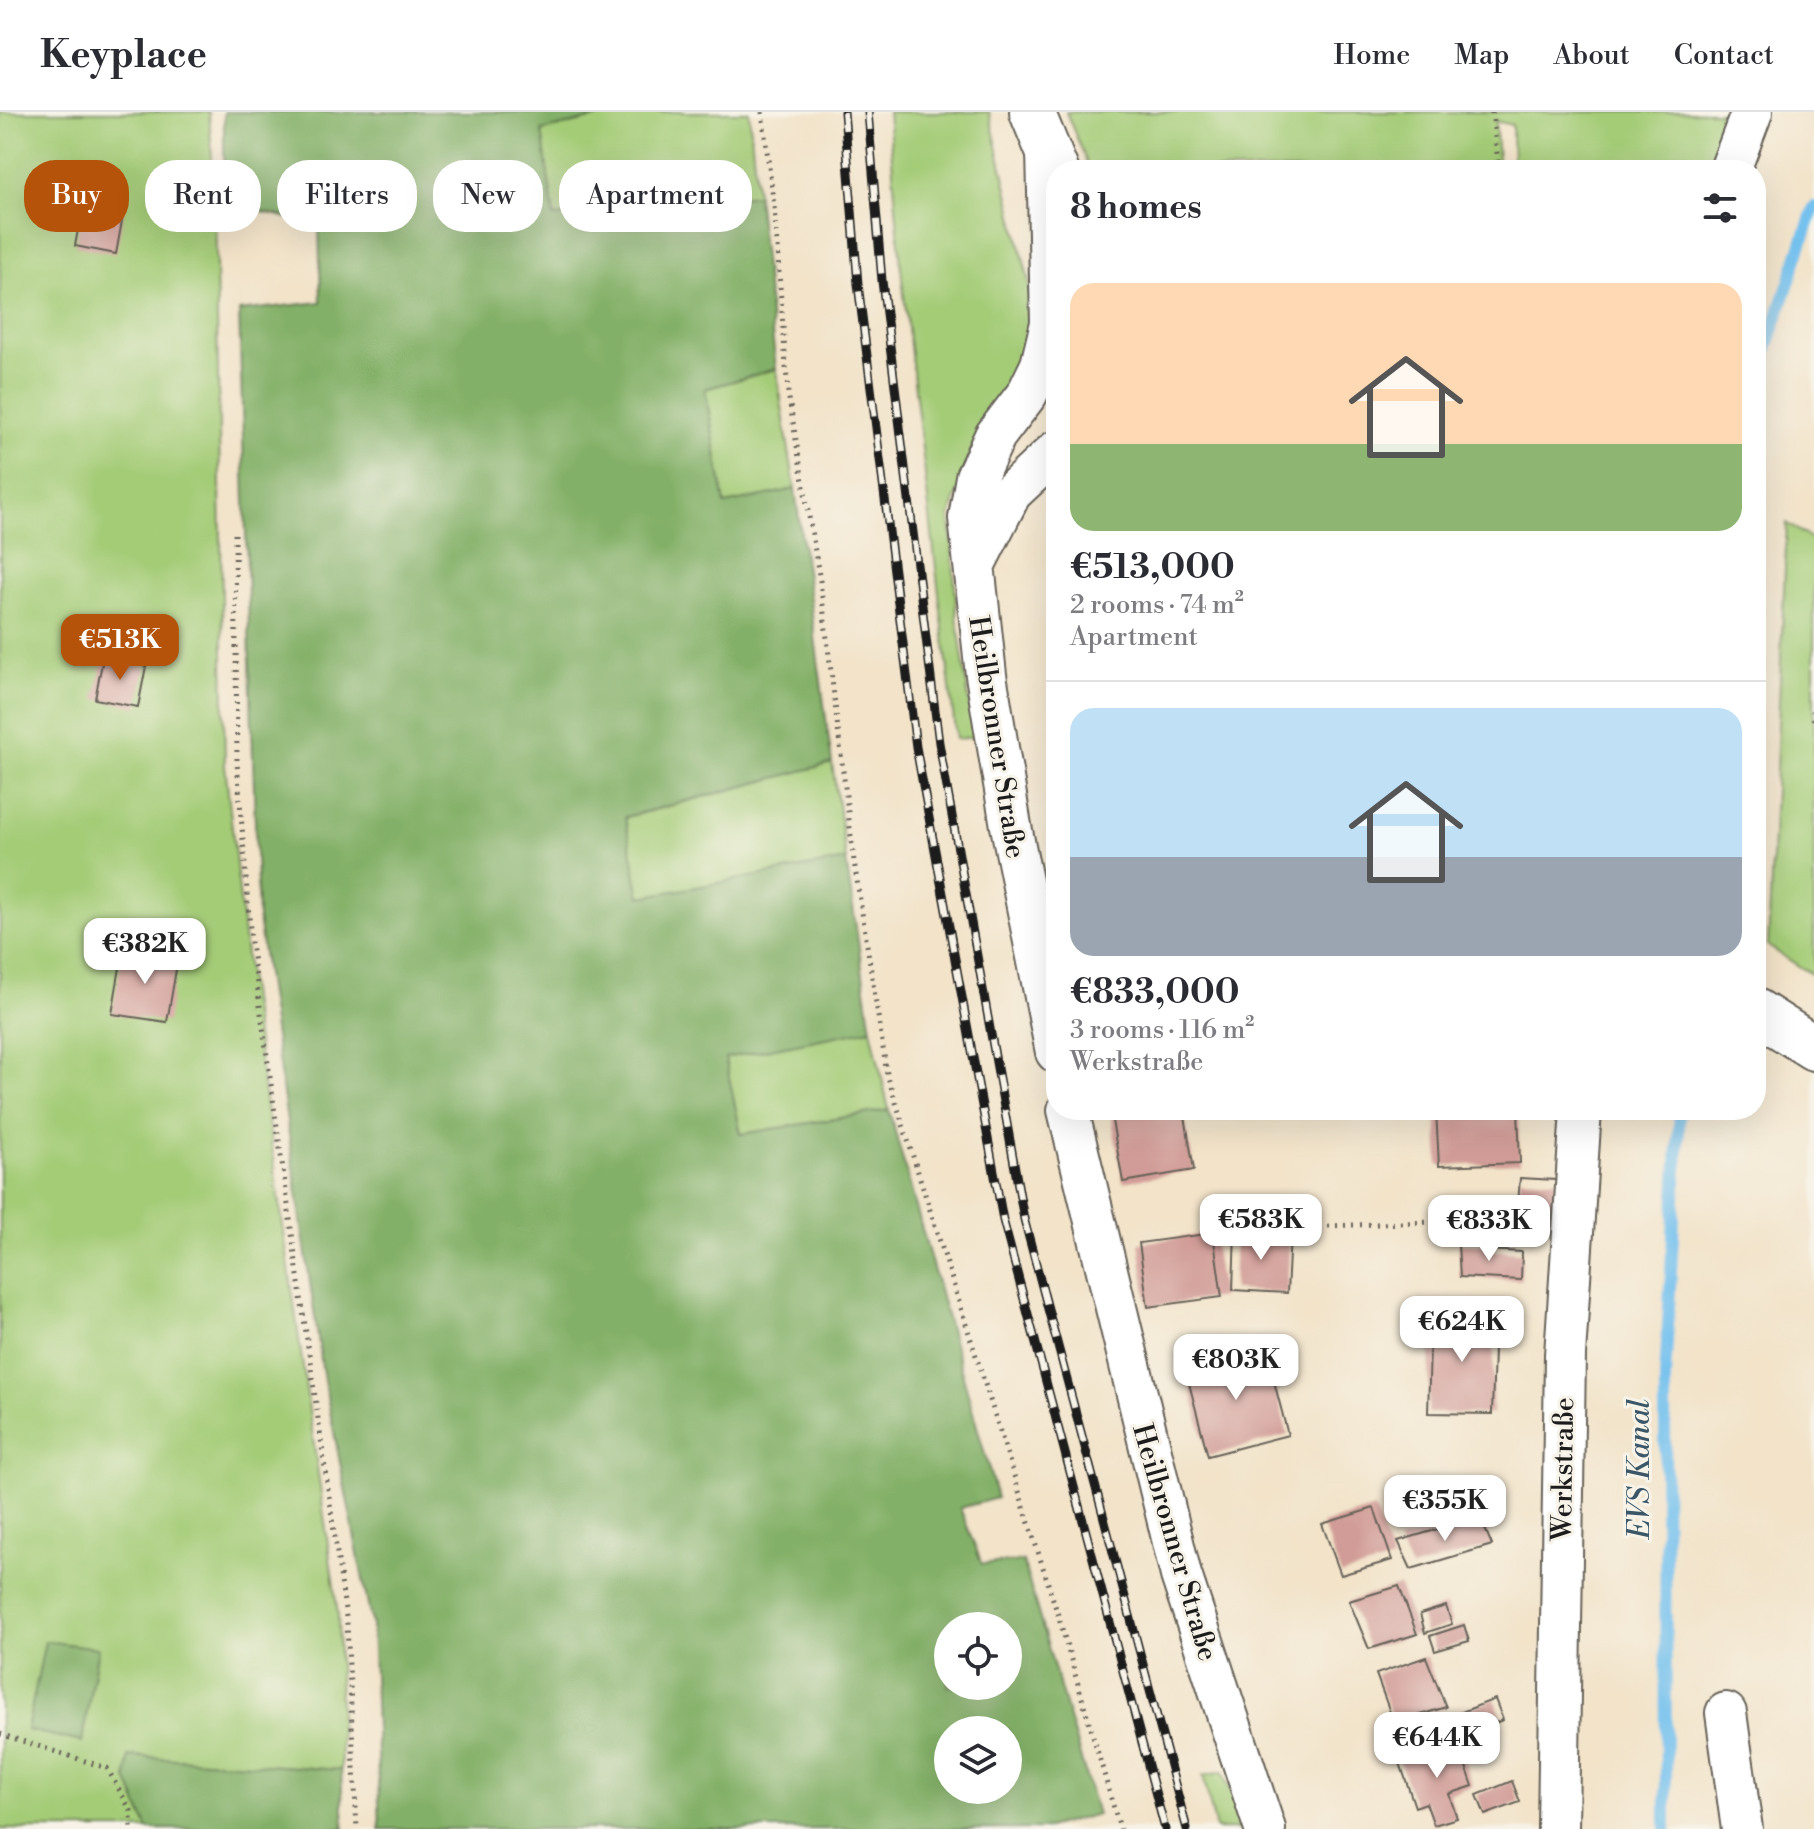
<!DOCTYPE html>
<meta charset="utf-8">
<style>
body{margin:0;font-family:"Libre Bodoni",serif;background:#f2f2f3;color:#2b2b33;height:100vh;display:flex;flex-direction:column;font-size:30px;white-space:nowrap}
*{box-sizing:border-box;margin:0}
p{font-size:26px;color:#7c7c81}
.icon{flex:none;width:44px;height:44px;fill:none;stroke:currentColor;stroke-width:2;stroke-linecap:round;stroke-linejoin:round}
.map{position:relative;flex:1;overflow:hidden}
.sheet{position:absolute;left:1046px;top:48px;width:720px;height:960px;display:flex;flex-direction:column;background:#fff;border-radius:32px;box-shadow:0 8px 32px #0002}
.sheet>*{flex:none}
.banner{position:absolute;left:24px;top:48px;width:760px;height:72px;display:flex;gap:16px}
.buttons{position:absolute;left:934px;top:1500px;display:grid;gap:16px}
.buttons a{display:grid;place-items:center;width:88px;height:88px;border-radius:50%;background:#fff;box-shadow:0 8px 32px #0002;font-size:40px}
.price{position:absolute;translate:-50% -68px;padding:0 18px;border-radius:16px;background:#fff;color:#222;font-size:26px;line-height:52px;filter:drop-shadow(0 2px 4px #0008)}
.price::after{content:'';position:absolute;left:50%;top:48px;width:24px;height:18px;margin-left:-12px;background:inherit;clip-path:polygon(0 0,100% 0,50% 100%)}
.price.active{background:#b45309;color:#fff}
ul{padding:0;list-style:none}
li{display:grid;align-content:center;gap:16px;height:424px;padding:0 24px}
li+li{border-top:2px solid #e1e1e2}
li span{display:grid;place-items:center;height:248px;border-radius:24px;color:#555}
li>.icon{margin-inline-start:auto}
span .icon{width:144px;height:144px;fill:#fffc;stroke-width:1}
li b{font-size:34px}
h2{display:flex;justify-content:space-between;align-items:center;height:96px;padding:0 24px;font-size:34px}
.tag{padding:0 28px;border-radius:32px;background:#fff;box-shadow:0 8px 32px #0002;font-size:28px;line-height:72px}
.tag.active{background:#b45309;color:#fff}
header{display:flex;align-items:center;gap:48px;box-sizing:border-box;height:112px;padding:0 40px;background:#fff;border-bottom:2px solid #e1e1e2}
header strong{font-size:38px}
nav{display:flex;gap:44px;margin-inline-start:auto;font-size:28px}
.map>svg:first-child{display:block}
</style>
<header>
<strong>Keyplace</strong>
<nav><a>Home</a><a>Map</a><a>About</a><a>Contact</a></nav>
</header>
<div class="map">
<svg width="1814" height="1717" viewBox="0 0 1814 1717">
<rect width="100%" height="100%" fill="#f7f3e8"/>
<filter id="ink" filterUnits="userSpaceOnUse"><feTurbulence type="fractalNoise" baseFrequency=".0125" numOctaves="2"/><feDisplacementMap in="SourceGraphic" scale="16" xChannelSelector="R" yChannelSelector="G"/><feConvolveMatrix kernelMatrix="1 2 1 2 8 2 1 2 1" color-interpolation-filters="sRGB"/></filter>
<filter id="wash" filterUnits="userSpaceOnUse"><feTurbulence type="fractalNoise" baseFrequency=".006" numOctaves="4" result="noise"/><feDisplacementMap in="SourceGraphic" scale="32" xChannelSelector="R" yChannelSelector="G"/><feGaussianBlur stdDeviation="1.8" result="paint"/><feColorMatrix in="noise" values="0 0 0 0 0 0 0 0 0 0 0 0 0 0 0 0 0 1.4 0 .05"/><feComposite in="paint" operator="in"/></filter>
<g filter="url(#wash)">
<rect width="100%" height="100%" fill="#f2e3c9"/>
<!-- green -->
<path fill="#a4cc77" stroke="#60744a" stroke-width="2" d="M0 0H209L215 93 225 653 251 888 338 1503 341 1658 130 1644 127 1666 148 1717H0Z
M620 0H749L757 83 554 105 541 19Z
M888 0H989L1029 171 1031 209 1022 246 980 313 950 404 957 505 974 625 956 627 902 166Z
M1066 0H1741L1719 58H1513L1512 13 1495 9 1499 58H1090Z
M776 257 795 377 725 393 705 277Z
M1787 411 1814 429V864L1768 834Z
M832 651 846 748 640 786 624 706Z
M871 917 889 998 741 1023 724 946Z
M1222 1660 1247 1717H1216L1203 1664Z"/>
<!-- forest -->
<path fill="#83b068" stroke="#506642" stroke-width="2" fill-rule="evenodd" d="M224 0H620L542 19 554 105 757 83 776 257 705 277 725 392 795 377 832 651 625 705 640 785 846 748 871 917 725 946 741 1022 889 998 997 1386 960 1396 982 1452 1023 1449 1097 1702 1044 1717H380L372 1514 324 1269 258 806 239 199 321 190 319 113 224 91ZM948 1514H1008V1574H948ZM948 1618H1008V1678H948Z
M45 1529 98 1536 82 1630 27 1618Z
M129 1644 341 1658 344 1717H148L127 1666Z"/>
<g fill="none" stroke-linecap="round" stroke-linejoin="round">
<!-- stream -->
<path stroke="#74c1ee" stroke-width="12" d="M1756 270 1814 95
M1666 1717 1665 1266 1680 998"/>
</g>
<g id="blocks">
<!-- building -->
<path fill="#d19c97" d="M83 90 124 98 116 142 75 134Z
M103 546 146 554 138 595 95 587Z
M123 838 178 846 167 910 112 902Z
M1139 998H1184L1194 1058 1123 1070 1111 1003Z
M1436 998H1518L1520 1051 1439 1054Z
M1520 1066 1556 1068 1553 1107 1517 1105Z
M1235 1119 1290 1122 1287 1181 1233 1178Z
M1213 1121 1222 1185 1148 1195 1139 1131Z
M1458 1132 1484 1133 1486 1138 1522 1140 1521 1168 1460 1165Z
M1431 1202 1495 1203 1492 1302 1428 1301Z
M1265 1235 1288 1323 1208 1344 1185 1256Z
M1374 1396 1392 1448 1341 1463 1322 1412Z
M1480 1405 1492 1433 1411 1457 1398 1429Z
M1399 1474 1417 1522 1369 1537 1349 1489Z
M1446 1494 1452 1512 1425 1521 1420 1502Z
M1464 1513 1469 1529 1435 1539 1430 1524Z
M1426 1545 1446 1595 1394 1611 1376 1562Z
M1495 1587 1503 1608 1467 1622 1459 1601Z
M1457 1629 1473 1674 1449 1682 1457 1706 1434 1713 1426 1691 1415 1695 1399 1648Z
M1512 1669 1520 1690 1485 1703 1477 1683Z"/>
</g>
</g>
<g filter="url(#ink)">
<use href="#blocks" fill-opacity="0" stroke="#676259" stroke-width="2"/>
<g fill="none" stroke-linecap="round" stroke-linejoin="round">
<!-- minor casing -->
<g stroke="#676259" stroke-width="44">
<path id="minor" d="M1047 38 1051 211 1041 253 1027 282 995 324 976 365 969 406 986 563 1011 714 1056 940
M1730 58 1752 0
M976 450 1011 381 1056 339
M1068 998 1181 1463 1265 1717
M1726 1601 1742 1717
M1558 1717 1565 1243 1581 998"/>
</g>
<!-- major casing -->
<g stroke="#676259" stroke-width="48">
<path id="major" d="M1032 0 1056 58
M1756 899 1814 936"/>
</g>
<!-- path -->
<path stroke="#676259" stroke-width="5" stroke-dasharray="2 6" stroke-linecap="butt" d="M762 0 774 94 788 281 820 469 854 749 887 962 1058 1503 1120 1717
M1492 0 1499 58
M235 422 237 650 251 830 347 1512 357 1717
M1813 598 1814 613
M1328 1114 1481 1108 1537 1118
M0 1622 107 1656 131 1699V1717"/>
<!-- minor -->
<use href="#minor" stroke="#fff" stroke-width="40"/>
<!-- major -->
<use href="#major" stroke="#fff" stroke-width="44"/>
<!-- rail casing -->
<g stroke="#1c1c1c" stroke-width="9">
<path id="rail" d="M844 0 858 172 916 635 1003 1108 1165 1717
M868 0 882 169 939 631 1024 1107 1187 1717"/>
</g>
<!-- rail -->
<use href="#rail" stroke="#f7f3e8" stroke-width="6" stroke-dasharray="18" stroke-linecap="butt"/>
</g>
</g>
<g text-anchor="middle" stroke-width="6" stroke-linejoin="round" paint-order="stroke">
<!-- street labels -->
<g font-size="28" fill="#1c1c1c" stroke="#f7f3e8">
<text transform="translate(998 625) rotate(81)" y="10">Heilbronner Straße</text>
<text transform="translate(1562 1357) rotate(-89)" y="10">Werkstraße</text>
<text transform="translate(1176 1430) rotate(74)" y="10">Heilbronner Straße</text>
</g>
<!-- water labels -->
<g font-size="30" font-style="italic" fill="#3b5666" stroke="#f7f3e8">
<text transform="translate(1639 1357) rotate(-90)" y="10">EVS Kanal</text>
</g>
</g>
</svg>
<div class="buttons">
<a><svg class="icon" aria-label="locate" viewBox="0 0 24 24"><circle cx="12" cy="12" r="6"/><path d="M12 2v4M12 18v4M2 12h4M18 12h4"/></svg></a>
<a><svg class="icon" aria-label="layers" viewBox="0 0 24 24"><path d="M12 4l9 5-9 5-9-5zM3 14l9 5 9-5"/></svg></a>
</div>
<b class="price active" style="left:120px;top:570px">€513K</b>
<b class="price" style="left:145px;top:874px">€382K</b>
<b class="price" style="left:1261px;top:1150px">€583K</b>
<b class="price" style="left:1489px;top:1151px">€833K</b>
<b class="price" style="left:1462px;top:1252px">€624K</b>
<b class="price" style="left:1236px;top:1290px">€803K</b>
<b class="price" style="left:1445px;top:1431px">€355K</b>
<b class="price" style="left:1437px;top:1668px">€644K</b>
<div class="banner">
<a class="tag active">Buy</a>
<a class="tag">Rent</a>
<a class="tag">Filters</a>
<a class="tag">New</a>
<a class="tag">Apartment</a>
</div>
<section class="sheet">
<h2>8 homes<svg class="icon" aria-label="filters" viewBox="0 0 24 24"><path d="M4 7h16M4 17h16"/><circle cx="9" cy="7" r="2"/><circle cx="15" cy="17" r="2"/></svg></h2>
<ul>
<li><span style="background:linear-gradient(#ffd9b3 65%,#8fb573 0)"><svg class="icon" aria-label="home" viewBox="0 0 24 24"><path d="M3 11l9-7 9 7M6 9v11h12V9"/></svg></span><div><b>€513,000</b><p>2 rooms · 74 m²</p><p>Apartment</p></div></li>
<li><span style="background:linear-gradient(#bfe0f5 60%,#9aa5b1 0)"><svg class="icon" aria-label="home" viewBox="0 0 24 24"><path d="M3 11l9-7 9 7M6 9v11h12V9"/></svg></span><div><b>€833,000</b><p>3 rooms · 116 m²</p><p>Werkstraße</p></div></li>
</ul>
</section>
</div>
